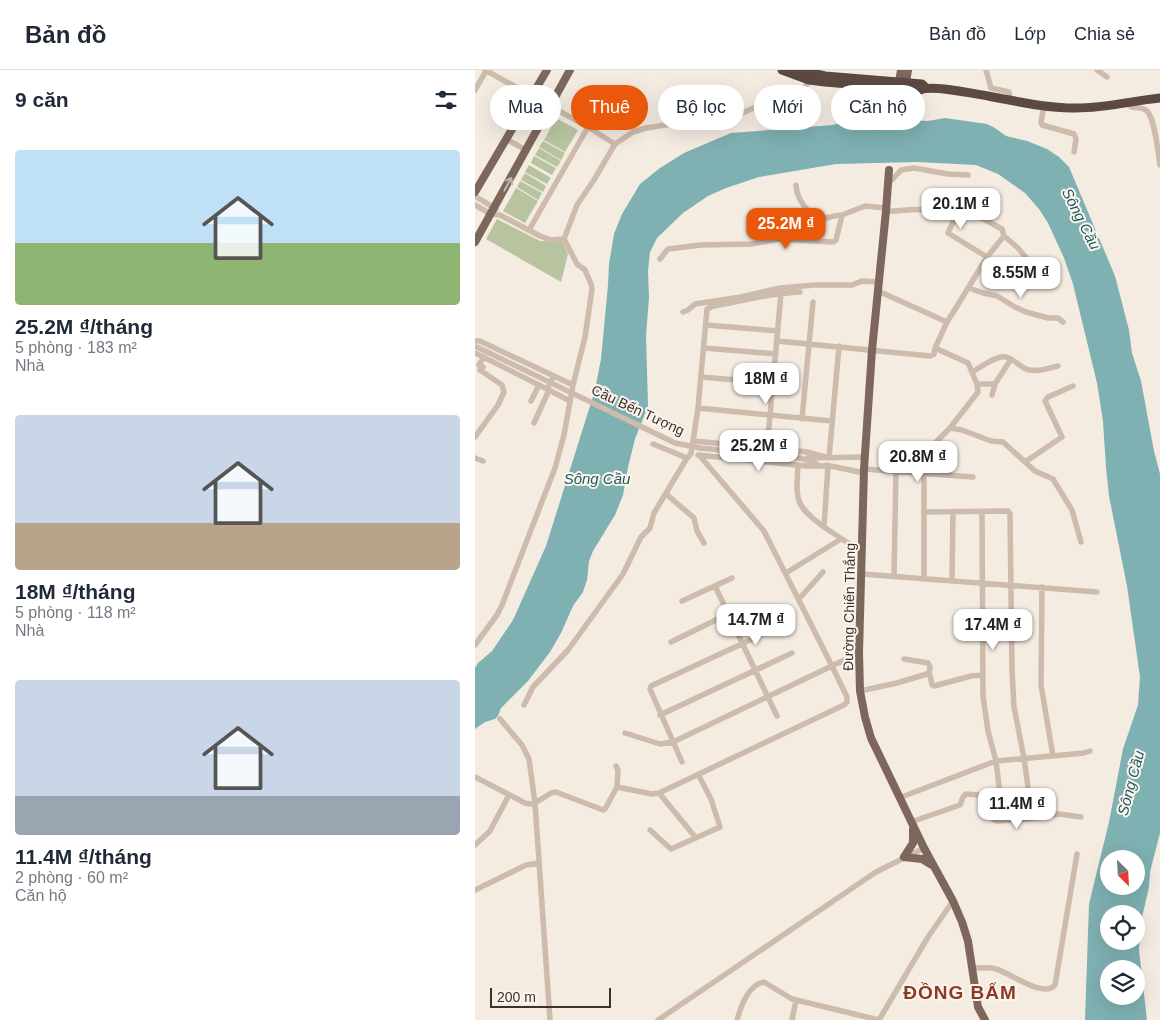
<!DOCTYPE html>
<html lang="vi">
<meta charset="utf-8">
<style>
body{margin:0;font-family:Helvetica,sans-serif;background:#f2f2f3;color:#1f2937;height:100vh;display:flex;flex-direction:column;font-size:19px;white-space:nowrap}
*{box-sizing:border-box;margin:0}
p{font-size:16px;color:#747a83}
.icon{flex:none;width:28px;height:28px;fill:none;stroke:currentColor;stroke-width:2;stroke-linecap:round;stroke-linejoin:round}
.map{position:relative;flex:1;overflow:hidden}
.drawer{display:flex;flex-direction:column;background:#fff;width:475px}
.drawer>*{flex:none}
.guide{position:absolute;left:15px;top:15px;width:475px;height:45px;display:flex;gap:10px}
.needle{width:32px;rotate:156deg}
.controls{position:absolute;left:625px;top:780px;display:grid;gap:10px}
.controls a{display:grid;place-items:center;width:45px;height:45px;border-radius:50%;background:#fff;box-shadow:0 5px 20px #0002;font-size:25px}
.scale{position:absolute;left:15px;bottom:12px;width:121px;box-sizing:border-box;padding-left:5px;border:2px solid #3b302b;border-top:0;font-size:14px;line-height:18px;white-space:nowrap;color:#3b302b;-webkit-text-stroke:4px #fbf5ee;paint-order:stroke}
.price{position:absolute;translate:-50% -42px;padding:0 11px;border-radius:10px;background:#fff;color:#222;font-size:16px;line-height:32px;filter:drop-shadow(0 1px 2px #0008)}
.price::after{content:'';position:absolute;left:50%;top:30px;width:15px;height:11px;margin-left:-8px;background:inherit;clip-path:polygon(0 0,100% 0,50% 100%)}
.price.selected{background:#ea580c;color:#fff}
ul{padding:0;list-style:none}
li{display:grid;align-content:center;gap:10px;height:265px;padding:0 15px}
li span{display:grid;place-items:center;height:155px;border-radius:5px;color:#555}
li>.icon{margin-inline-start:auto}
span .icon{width:90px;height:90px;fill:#fffc;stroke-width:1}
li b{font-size:21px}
h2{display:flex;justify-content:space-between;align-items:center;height:60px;padding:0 15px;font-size:21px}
.pill{padding:0 18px;border-radius:22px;background:#fff;box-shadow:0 5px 20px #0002;font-size:18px;line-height:45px}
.pill.selected{background:#ea580c;color:#fff}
header{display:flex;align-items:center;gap:30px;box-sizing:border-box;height:70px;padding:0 25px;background:#fff;border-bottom:1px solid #e0e1e3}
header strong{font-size:24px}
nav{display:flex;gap:28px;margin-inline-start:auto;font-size:18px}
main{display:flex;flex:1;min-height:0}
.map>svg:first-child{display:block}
</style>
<header>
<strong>Bản đồ</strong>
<nav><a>Bản đồ</a><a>Lớp</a><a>Chia sẻ</a></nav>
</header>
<main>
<section class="drawer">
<h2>9 căn<svg class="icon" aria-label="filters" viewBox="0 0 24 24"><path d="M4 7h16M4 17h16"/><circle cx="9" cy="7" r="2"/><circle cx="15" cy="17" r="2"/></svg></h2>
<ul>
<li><span style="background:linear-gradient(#bfe0f5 60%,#8fb573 0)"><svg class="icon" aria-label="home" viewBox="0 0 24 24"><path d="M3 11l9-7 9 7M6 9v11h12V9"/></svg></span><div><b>25.2M ₫/tháng</b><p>5 phòng · 183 m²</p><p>Nhà</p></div></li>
<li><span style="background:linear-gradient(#c9d6e8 70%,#b9a48a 0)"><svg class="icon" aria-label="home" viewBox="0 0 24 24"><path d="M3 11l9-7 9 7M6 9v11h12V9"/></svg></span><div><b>18M ₫/tháng</b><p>5 phòng · 118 m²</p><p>Nhà</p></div></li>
<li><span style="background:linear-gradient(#c9d6e8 75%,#9aa5b1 0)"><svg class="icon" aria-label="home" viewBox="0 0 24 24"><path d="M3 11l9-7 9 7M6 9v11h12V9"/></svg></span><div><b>11.4M ₫/tháng</b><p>2 phòng · 60 m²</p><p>Căn hộ</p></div></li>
</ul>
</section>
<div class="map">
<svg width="685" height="950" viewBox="0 0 685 950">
<rect width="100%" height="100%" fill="#f4ebe1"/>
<!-- green -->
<path fill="#b8c4a0" d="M81 48 103 60 90 82 69 70Z
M68 71 90 83 86 90 64 77Z
M64 78 86 91 82 97 60 85Z
M59 86 81 98 77 105 56 93Z
M54 95 76 108 72 114 50 102Z
M50 103 71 116 68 122 46 110Z
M45 111 67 123 63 130 42 117Z
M41 118 63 131 50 153 28 141Z
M22 149 65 171H85L88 173 93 184 86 212 11 169Z"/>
<!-- water -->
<path fill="#7fb0b2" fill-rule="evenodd" d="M470 48 512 54 520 58 531 66 552 71 572 79 584 87 594 97 640 206 654 260 657 283 666 311 679 381 685 404V763L675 802 674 817 666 852 664 880 672 950H610L614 834 634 752 648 679 663 635 665 607 652 516 634 426 631 397 628 351 622 313 598 214 589 188 573 153 564 139 550 123 523 104 501 95 442 92 361 94 284 107 251 118 233 126 208 143 182 168 175 182 173 201 174 228 171 266 173 336 160 369 153 397 148 425 140 445 118 481 114 491 112 510 108 522 98 536 86 563 75 582 53 611 26 638 23 646 20 649 10 652 0 659V598L3 593 17 581 38 550 71 476 120 320 126 289 133 215 134 194 139 164 147 144 165 114 185 98 209 83 256 63 357 55 383 49H416L453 51ZM634 789H661V816H634ZM634 844H661V871H634ZM634 899H661V926H634Z"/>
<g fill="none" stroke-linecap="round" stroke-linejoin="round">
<!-- minor -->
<path stroke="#cdbbac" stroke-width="5.5" d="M10 0 113 57 140 74 158 62 171 58 267 43 290 33 319 40 322 38 327 22 335 9
M511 0 516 18 534 22 535 30
M622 0 632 7
M0 20 11 1
M653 32 656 37C661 38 668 37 672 41 680 49 683 83 685 95
M569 36 566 52 567 55 599 64 601 69 599 82
M31 69 51 80
M413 110H417L426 100 439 98 473 104 493 105
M321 115C322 130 334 148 351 148 356 147 361 145 367 145
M0 126 21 139
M0 135 16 144 25 145 65 166 76 170 89 169 102 194 110 200 116 214 117 219 110 267 98 315 89 365 80 398 27 535 22 545 0 575
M411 141C424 142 436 138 449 140L465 129C472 130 482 132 483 141L473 163 512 187
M54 160 113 57
M529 166 543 178 567 207
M89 169 102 135 119 110 140 74
M185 189 193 179 226 175 277 174 304 169 358 172 361 170 367 145 390 136 411 138
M494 218 508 223 522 226 540 237 551 242 573 248H583L588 252
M403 221 472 252
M208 242 213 240 220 234 266 227 305 218 340 215H377L387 211 404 212
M231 255 303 261
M0 271H5L79 306 72 319 0 283
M302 271 455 286 459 284 460 278 493 293 502 314 503 322 475 358 445 388 430 402
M229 278 301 284
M460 278 472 252 484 233 512 187 529 166 527 159 501 145 498 140 507 122
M497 302C506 297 516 289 526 287 538 285 544 299 555 300 564 302 574 298 583 296
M79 306 98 315
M226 307 298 313
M502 314H520
M72 319 95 331
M517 325 520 314 536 289
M56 331 64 315
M223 338 357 351
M327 349 338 232
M59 353 74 320
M475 358 487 360 516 371 528 372 560 401 578 409 597 440 606 472
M0 367 23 335 29 322 27 315 5 300 8 297 4 295 9 287
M219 371 332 382 354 388 364 276
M178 374 212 388
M292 378 306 223
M223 385 331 396H353L349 457 388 483
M0 388 8 391
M325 388 342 394
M332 388 390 387
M550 392 587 367 570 331 573 327 598 316
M323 395C321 430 319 435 349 457
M351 395 389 403
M389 399 498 407
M191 424 219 448 222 461 229 473
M449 442 533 441 535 444 537 601 539 637 549 688 553 717 552 749
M311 503 366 469
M387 504 622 522
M419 506 421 401
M449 508V403
M477 510 478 442
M240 516 302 646
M567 517 566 615 578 686
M324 529 348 502
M207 531 257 508
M196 572 253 544
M429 589 453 593 455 597 454 604
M385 621 422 613 452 604 455 605 457 615 459 616 496 606 508 605
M49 635 58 617 93 580 148 504 166 467 175 458 179 443 212 388 216 384 223 338 232 239 238 236C267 231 296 223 325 222
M185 645 317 583
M25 649 47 675 54 689 60 733 76 723 81 722 128 740 130 739 142 717 177 724 184 723 369 635 372 632V627L357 596 289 461 224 385
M150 663 185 674 198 672 384 583
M207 692 175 619 176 616 286 565
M141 696 143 700 142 717
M0 707 50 733 55 734 60 733 75 950
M184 723 221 768
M518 726 519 750 522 751 552 749 584 744 606 747
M424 728 521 691 609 683 615 681
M436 752 485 735 488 727 491 724 518 726 525 724 521 691 513 661 508 626 507 442
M175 760 196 779 245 757 236 729 223 704
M0 775 15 761 34 725
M0 820 51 795 64 793
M497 898C504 898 514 897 521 899 536 903 568 929 580 915L602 784
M183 950 401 802 449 778
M262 950C266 936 273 915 289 912L317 929 404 950
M317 950 321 930
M404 950 453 867 478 831"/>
<!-- major -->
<path stroke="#7d675c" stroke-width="8" d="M430 18 433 0
M423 35 425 26 423 18 426 0
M414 100 411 141 397 280 389 399 384 583 385 621 390 647 396 668 449 778 478 831 487 852 493 871 503 937 510 950
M0 122 72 0
M0 172 95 0
M429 787 438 773V759
M429 787 447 789 457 795"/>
<!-- highway -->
<path stroke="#5c4a42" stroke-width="9" d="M307 0 334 10 350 12 445 20C456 14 499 24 513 26 541 31 569 38 597 38 627 39 656 31 685 28
M325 0 350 6 447 14 450 17"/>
<!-- minor-bridge -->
<path stroke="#cdbbac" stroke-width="5.5" d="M2 277 200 373 225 378 325 388"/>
</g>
<!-- one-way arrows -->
<defs><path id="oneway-shaft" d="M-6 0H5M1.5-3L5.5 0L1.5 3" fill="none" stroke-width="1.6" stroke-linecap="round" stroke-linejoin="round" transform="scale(1.25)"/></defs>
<use stroke="#c2b5ac" href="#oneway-shaft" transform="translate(33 114) rotate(-61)"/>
<g text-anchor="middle" stroke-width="4" stroke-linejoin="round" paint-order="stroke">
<!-- street labels -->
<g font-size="14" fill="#3b302b" stroke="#fbf5ee">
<text transform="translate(163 340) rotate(25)" y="5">Cầu Bến Tượng</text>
<text transform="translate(374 537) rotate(-89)" y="5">Đường Chiến Thắng</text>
</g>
<!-- water labels -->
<g font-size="15" font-style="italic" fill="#1f5a5e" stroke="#fbf5ee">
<text transform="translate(606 149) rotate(63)" y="5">Sông Cầu</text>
<text x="122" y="414">Sông Cầu</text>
<text transform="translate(656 713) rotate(-75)" y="5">Sông Cầu</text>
</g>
<!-- district labels -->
<g font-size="19" font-weight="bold" letter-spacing="1" fill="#8c3b22" stroke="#fbf5ee">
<text x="485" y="929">ĐỒNG BẨM</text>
</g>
</g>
</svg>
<div class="controls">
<a><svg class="needle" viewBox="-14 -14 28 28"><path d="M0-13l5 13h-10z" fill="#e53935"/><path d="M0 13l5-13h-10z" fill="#747a83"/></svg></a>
<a><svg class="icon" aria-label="locate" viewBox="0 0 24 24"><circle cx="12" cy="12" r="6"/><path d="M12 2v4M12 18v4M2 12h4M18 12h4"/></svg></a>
<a><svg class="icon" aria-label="layers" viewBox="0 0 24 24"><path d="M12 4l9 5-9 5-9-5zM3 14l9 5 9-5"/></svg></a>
</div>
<div class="scale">200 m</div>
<b class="price" style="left:486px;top:160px">20.1M ₫</b>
<b class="price selected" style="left:311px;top:180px">25.2M ₫</b>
<b class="price" style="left:546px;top:229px">8.55M ₫</b>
<b class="price" style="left:291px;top:335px">18M ₫</b>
<b class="price" style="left:284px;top:402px">25.2M ₫</b>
<b class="price" style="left:443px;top:413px">20.8M ₫</b>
<b class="price" style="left:281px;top:576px">14.7M ₫</b>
<b class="price" style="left:518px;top:581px">17.4M ₫</b>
<b class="price" style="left:542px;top:760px">11.4M ₫</b>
<div class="guide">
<a class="pill">Mua</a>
<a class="pill selected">Thuê</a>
<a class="pill">Bộ lọc</a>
<a class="pill">Mới</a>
<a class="pill">Căn hộ</a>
</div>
</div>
</main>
